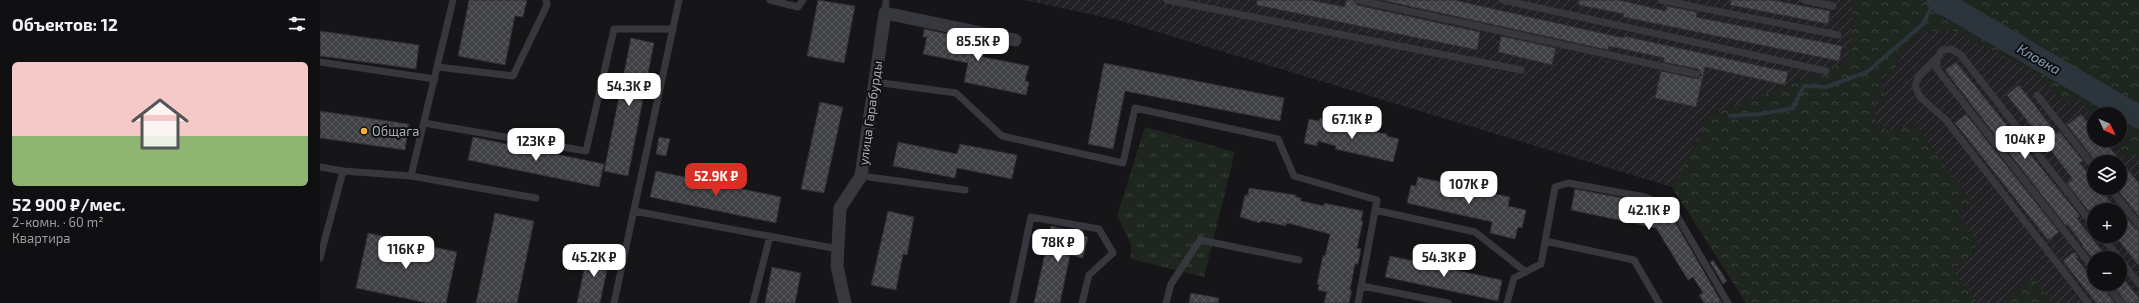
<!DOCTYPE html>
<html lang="ru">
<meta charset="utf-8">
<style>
body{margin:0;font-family:"Exo 2",sans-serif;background:#1e1e20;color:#f1f3f6;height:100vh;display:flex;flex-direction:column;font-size:15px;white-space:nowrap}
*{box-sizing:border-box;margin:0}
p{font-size:13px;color:#9c9d9f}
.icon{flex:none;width:22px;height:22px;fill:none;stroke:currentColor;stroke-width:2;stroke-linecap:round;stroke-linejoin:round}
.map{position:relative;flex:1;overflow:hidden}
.details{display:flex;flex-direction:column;background:#101012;width:320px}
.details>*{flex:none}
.needle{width:26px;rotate:134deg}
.controls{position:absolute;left:1767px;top:107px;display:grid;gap:8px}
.controls a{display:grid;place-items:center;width:40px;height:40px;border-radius:50%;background:#101012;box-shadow:0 4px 16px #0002,0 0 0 1px #303032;font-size:20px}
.price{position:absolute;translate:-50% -34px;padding:0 9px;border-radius:8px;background:#fff;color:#222;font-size:13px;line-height:26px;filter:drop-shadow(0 1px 2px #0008)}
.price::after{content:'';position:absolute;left:50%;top:24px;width:12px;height:9px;margin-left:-6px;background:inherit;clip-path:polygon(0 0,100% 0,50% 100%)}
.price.on{background:#d93025;color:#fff}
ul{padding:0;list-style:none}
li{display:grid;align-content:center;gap:8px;height:212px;padding:0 12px}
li+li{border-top:1px solid #303032}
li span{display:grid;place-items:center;height:124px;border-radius:6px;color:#555}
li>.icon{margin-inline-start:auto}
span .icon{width:72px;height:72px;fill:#fffc;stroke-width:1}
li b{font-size:17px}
h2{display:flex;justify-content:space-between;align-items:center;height:48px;padding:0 12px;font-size:17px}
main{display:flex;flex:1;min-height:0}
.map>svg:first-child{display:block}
</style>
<main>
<section class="details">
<h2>Объектов: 12<svg class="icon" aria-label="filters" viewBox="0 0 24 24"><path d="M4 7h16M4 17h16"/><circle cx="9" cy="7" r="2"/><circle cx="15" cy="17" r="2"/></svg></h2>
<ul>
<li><span style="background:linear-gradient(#f6c9c9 60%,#8fb573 0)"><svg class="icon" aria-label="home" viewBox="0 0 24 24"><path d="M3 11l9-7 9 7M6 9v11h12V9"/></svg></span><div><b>52 900 ₽/мес.</b><p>2-комн. · 60 m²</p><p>Квартира</p></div></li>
</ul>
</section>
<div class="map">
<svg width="1819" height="303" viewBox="0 0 1819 303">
<defs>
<pattern id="industrial-furrows" width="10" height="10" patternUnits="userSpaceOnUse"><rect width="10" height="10" fill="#222225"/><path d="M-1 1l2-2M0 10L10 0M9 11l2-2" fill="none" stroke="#3f3f43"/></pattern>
<pattern id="forest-crowns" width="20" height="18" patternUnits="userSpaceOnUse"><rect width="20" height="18" fill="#1e261f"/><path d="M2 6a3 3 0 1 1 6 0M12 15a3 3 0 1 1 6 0" fill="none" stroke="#3c433d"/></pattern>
<pattern id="park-tufts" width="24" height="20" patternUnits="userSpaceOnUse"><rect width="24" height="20" fill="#1e261f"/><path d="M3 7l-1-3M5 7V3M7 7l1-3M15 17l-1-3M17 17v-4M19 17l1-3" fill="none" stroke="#3c433d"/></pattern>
<pattern id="building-cross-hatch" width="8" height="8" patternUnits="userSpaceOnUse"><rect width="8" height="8" fill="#404145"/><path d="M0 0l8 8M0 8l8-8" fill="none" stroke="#595a5e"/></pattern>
</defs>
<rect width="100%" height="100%" fill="#161618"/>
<!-- industrial -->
<path fill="url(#industrial-furrows)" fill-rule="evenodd" d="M704 0H1533L1530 61 1390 115 1352 187 798 20Z
M1632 30 1714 71 1745 104 1756 96 1774 118V140H1792L1806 158 1819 156V303H1731L1713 279 1681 303H1658L1632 270 1655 252 1637 214 1652 202 1593 123 1582 128 1565 131 1556 123 1552 103 1565 99 1560 75 1574 73 1582 48 1598 33ZM1774 162H1800V188H1774ZM1774 210H1800V236H1774ZM1774 258H1800V284H1774Z"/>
<!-- forest -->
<path fill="url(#forest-crowns)" d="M1533 0H1819V156L1806 158 1792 140H1800V114H1774V118L1756 96 1745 104 1714 71 1632 30 1598 33 1582 48 1574 73 1560 75 1565 100 1553 103 1556 123 1563 121 1565 131 1582 128 1593 123 1652 202 1637 214 1659 244 1652 249 1655 252 1633 270 1658 303H1426L1352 187 1390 115 1530 61Z
M1713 278 1731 303H1681Z"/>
<!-- park -->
<path fill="url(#park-tufts)" d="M825 127 915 152 884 277 811 259V244L797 216Z"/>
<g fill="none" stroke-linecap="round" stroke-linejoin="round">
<!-- stream -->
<path stroke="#2c353c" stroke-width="4" d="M1410 116 1441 114 1473 108 1484 86 1506 87 1547 72 1603 24 1615 0"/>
<!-- river -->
<path stroke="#2c353c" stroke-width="23" d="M1618 0 1819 117"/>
</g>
<!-- building -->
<path fill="url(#building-cross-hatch)" stroke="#303034" d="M149 0H207L203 17 195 16 185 65 138 56Z
M498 0 535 6 524 63 487 56Z
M937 0H990L1025 7 1026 0H1033L1037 5 1160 32 1157 50 936 5Z
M1061 0H1134L1304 38V36L1468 72 1465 85 1385 67 1376 107 1335 98 1341 71 1378 79 1382 75 1378 69 1343 62 1344 58 1289 46 1288 50Z
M1259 0H1299L1346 11V6L1377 12 1376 17 1522 46 1519 61 1303 17 1304 14 1259 5Z
M1411 0H1452L1510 11 1508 24 1410 5Z
M604 29 666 42 663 57 709 66 705 81 709 82 706 95 644 82 648 63 603 54 607 37H603Z
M0 31 99 45 96 69 0 56Z
M1181 36 1236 48 1232 65 1178 52Z
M311 38 334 43 308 176 284 171Z
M1636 62 1760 216 1757 219 1788 258H1772L1762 246 1763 245 1748 225 1746 226 1654 108 1625 70Z
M784 63 964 98 960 121 805 91 793 149 768 144Z
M1699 85 1737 134 1740 132 1764 162H1759L1774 181V188H1780L1797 210H1768L1747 184 1753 179 1687 95Z
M500 102 523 107 504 193 481 189Z
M0 111 89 124 85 150 0 138Z
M1646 114 1739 232 1728 240 1635 123Z
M1761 114 1774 130V140H1783L1819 183V217L1800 193V162H1776L1747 125Z
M1000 118 1023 124 1022 126 1067 134V136L1079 139 1073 162 1015 149 1016 146 998 141 997 146 984 143 989 119 999 121Z
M153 137 284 164 279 187 148 160Z
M339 137 350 139 346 156 336 154Z
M578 142 637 154 640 144 697 155 692 179 637 168 635 178 573 166Z
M336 171 461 197 456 223 330 197Z
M1098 177 1190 197 1188 206 1206 210 1202 228 1198 227 1195 239 1170 233 1172 222 1087 203 1091 185 1096 186Z
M929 188 976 195V197L981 198V201L1004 206V203L1043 211 1041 221H1043L1037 248 1041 249 1038 264H1035L1030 290H1032L1029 303H1004L1007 292 998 290 999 285 997 284 1003 255 1005 256 1010 234 967 223 966 226 941 221 940 223 920 217 925 195H928Z
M1255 189 1324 202 1350 213 1402 303H1384L1379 295 1383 293 1373 277 1368 280 1336 228 1251 210Z
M1800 209 1815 228 1819 230V266L1795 236H1800Z
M568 211 594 217 587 255 583 254 576 290 551 285Z
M175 213 214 221 197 303H156Z
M731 226 758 232V235L768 237 763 258 750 255 740 303H714Z
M48 233 137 252 126 303H107L36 288Z
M268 251 290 255 280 303H257Z
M1754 252 1759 258H1756L1774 280V284H1781L1795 303H1776L1743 261Z
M1070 256 1182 280 1178 301 1065 277Z
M1393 260 1407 281 1403 284 1390 262Z
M452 267 481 273 475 303H445Z
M1800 274 1819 298V303H1806L1792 284H1800Z
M871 293 899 298 898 303H869Z"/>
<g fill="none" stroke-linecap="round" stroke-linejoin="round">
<!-- service -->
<path stroke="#37383d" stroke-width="7" d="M133 0 91 176 216 198
M450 0 478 7 483 0
M847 0 1201 70
M1038 0 1377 74
M1183 0 1506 71
M1341 0 1518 35
M1484 0 1513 6
M565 13 566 0
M1617 58 1600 74 1595 86 1600 97 1626 120 1768 303
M0 62 115 79
M118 67 193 76 227 5 226 0
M555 82 636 93 682 136 803 163 815 108 958 139 974 176 1057 200 1038 303
M1717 95 1774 167
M104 123 266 151 294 29H353
M0 167 23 171 91 176
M541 176 645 190
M1790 188 1819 225
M1055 210 1155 232 1206 272
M314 211 518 249
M1774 226 1640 54 1631 49 1622 50 1617 58V69L1774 269
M1782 236 1799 258
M1225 241 1314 260 1339 303
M0 258 23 171
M1800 259 1819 284
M1786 284 1801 303
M1042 286 1128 303
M294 303 359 0
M433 303 450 236
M693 303 711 217 779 229 793 253 769 275 762 303
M846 303 851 284 880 240 979 260
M1187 303 1194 278 1221 264 1235 187 1248 183 1325 197 1353 209 1408 303"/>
<!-- minor -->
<path stroke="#37383d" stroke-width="13" d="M525 303 517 266 520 208 541 176 565 13 695 40"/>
</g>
<!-- markers -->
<circle fill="#f2b134" stroke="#111113" stroke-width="1.5" cx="44" cy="131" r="4"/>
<g text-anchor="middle" stroke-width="4" stroke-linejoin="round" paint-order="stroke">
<!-- street labels -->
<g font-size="13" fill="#a8adb8" stroke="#111113">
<text transform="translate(550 113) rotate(-82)" y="5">улица Гарабурды</text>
</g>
<!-- poi labels -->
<g font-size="13" fill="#a8adb8" stroke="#111113" text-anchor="start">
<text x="52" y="136">Общага</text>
</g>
<!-- water labels -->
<g font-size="14" font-style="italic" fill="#7f9bb3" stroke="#111113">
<text transform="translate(1719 59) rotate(30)" y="5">Кловка</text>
</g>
</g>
</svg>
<div class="controls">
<a><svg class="needle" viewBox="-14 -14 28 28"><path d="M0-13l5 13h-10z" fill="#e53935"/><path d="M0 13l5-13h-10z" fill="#9c9d9f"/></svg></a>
<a><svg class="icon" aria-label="layers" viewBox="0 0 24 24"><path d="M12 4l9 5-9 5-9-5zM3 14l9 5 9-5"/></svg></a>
<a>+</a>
<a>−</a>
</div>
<b class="price" style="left:658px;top:62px">85.5K ₽</b>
<b class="price" style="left:309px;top:107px">54.3K ₽</b>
<b class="price" style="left:1032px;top:140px">67.1K ₽</b>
<b class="price" style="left:1705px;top:160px">104K ₽</b>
<b class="price" style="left:216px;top:162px">123K ₽</b>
<b class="price on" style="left:396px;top:197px">52.9K ₽</b>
<b class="price" style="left:1149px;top:205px">107K ₽</b>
<b class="price" style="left:1329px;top:231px">42.1K ₽</b>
<b class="price" style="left:738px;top:263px">78K ₽</b>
<b class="price" style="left:86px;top:270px">116K ₽</b>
<b class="price" style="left:274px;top:278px">45.2K ₽</b>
<b class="price" style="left:1124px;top:278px">54.3K ₽</b>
</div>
</main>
